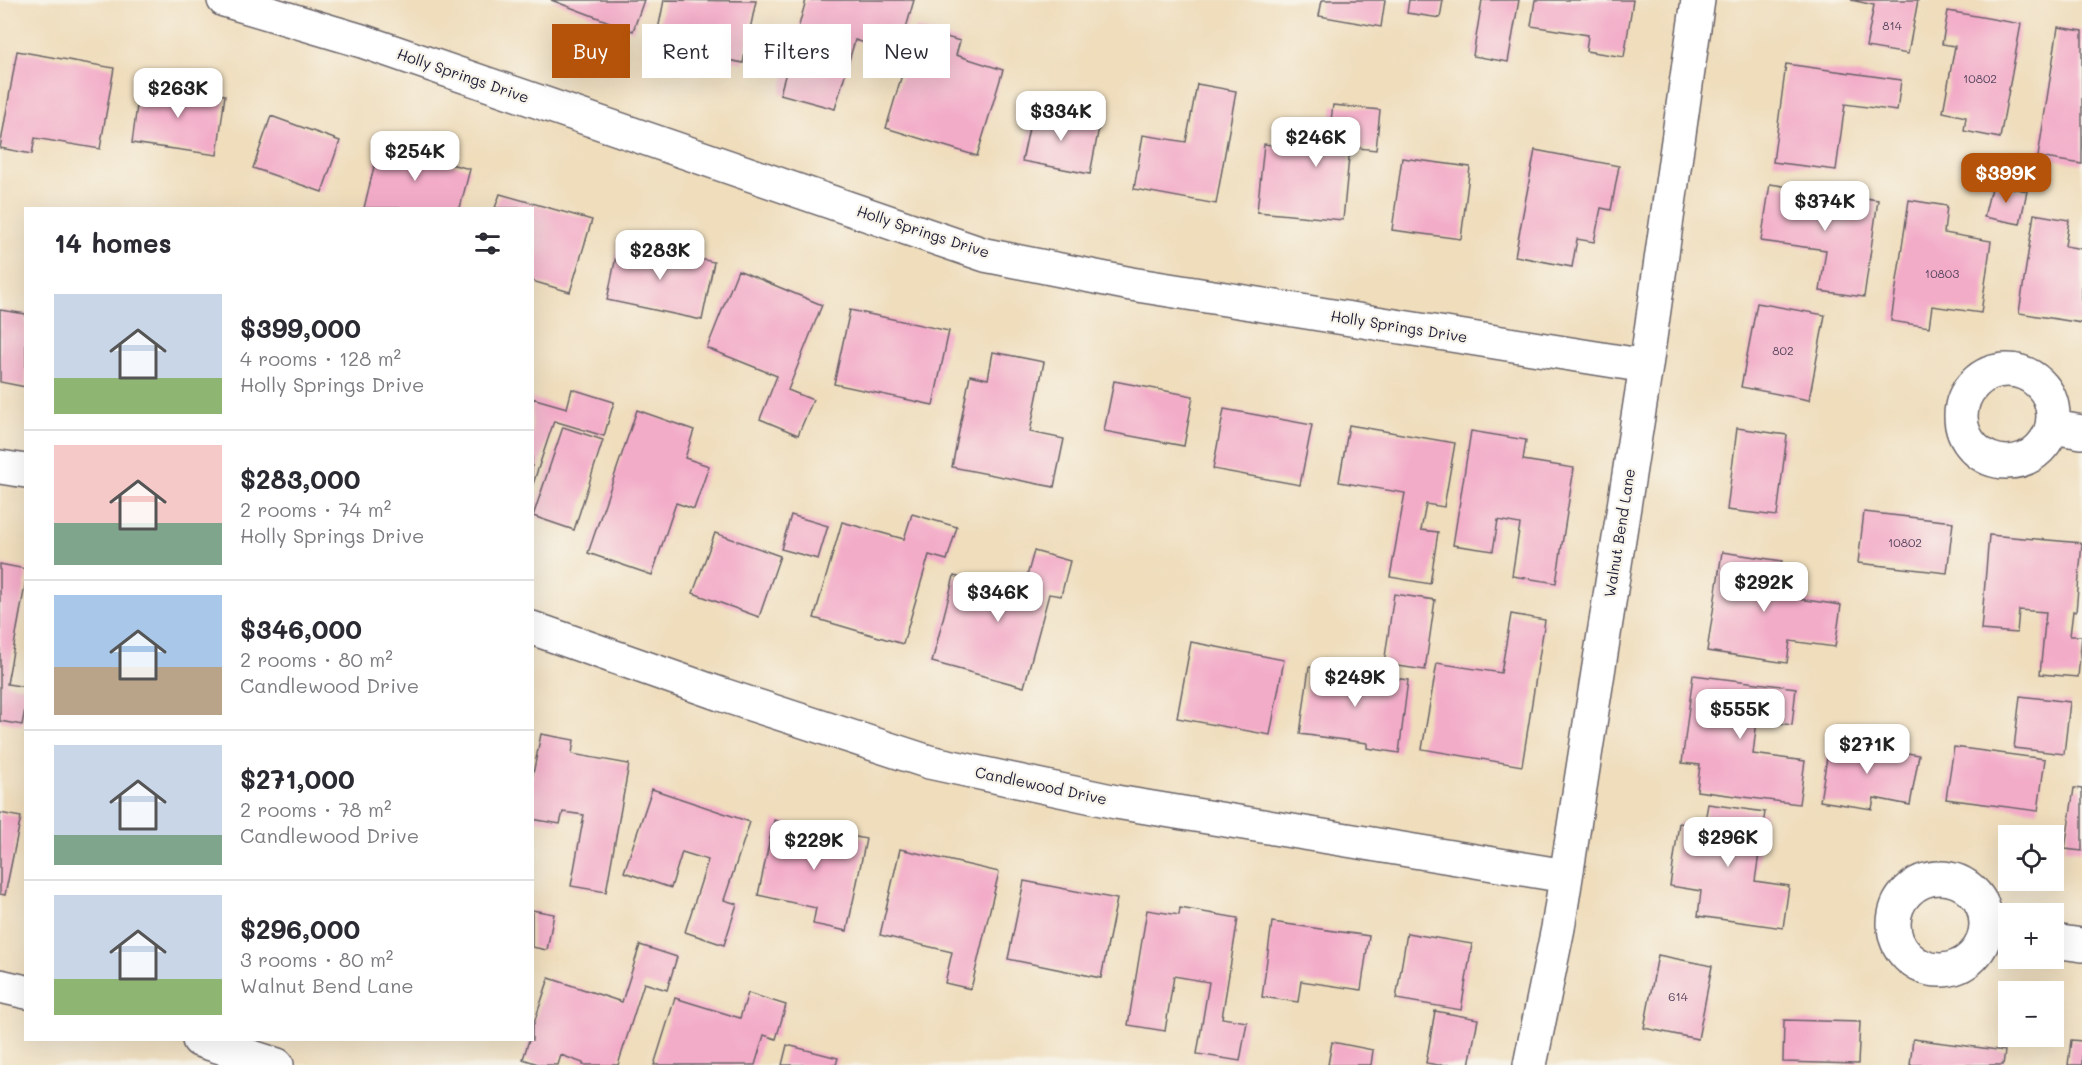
<!DOCTYPE html>
<meta charset="utf-8">
<style>
body{margin:0;font-family:Mali,sans-serif;background:#f7f7f7;color:#2b2b33;height:100vh;display:flex;flex-direction:column;font-size:22px;white-space:nowrap}
*{box-sizing:border-box;margin:0}
p{font-size:20px;color:#7c7c81}
.icon{flex:none;width:33px;height:33px;fill:none;stroke:currentColor;stroke-width:2;stroke-linecap:round;stroke-linejoin:round}
.map{position:relative;flex:1;overflow:hidden}
.sheet{position:absolute;left:24px;top:207px;width:510px;height:834px;display:flex;flex-direction:column;background:#fff;border-radius:0px;box-shadow:0 6px 24px #0002}
.sheet>*{flex:none}
.hud{position:absolute;left:552px;top:24px;width:570px;height:54px;display:flex;gap:12px}
.controls{position:absolute;left:1998px;top:825px;display:grid;gap:12px}
.controls a{display:grid;place-items:center;width:66px;height:66px;border-radius:0px;background:#fff;box-shadow:0 6px 24px #0002;font-size:30px}
.price{position:absolute;translate:-50% -51px;padding:0 14px;border-radius:12px;background:#fff;color:#222;font-size:20px;line-height:39px;filter:drop-shadow(0 2px 3px #0008)}
.price::after{content:'';position:absolute;left:50%;top:36px;width:18px;height:14px;margin-left:-9px;background:inherit;clip-path:polygon(0 0,100% 0,50% 100%)}
.price.current{background:#b45309;color:#fff}
ul{padding:0;list-style:none}
li{display:flex;align-items:center;gap:18px;height:150px;padding:0 30px}
li+li{border-top:2px solid #e1e1e2}
li span{display:grid;place-items:center;flex:none;width:168px;height:120px;border-radius:0px;color:#555}
li>.icon{margin-inline-start:auto}
span .icon{width:72px;height:72px;fill:#fffc;stroke-width:1}
li b{font-size:26px}
h2{display:flex;justify-content:space-between;align-items:center;height:72px;padding:0 30px;font-size:26px}
.tag{padding:0 21px;border-radius:0px;background:#fff;box-shadow:0 6px 24px #0002;font-size:21px;line-height:54px}
.tag.current{background:#b45309;color:#fff}
.map>svg:first-child{display:block}
</style>
<div class="map">
<svg width="2082" height="1065" viewBox="0 0 2082 1065">
<rect width="100%" height="100%" fill="#f7f3e8"/>
<filter id="ink" filterUnits="userSpaceOnUse"><feTurbulence type="fractalNoise" baseFrequency=".0167" numOctaves="2"/><feDisplacementMap in="SourceGraphic" scale="12" xChannelSelector="R" yChannelSelector="G"/><feConvolveMatrix kernelMatrix="1 2 1 2 8 2 1 2 1" color-interpolation-filters="sRGB"/></filter>
<filter id="wash" filterUnits="userSpaceOnUse"><feTurbulence type="fractalNoise" baseFrequency=".008" numOctaves="4" result="noise"/><feDisplacementMap in="SourceGraphic" scale="24" xChannelSelector="R" yChannelSelector="G"/><feGaussianBlur stdDeviation="1.35" result="paint"/><feColorMatrix in="noise" values="0 0 0 0 0 0 0 0 0 0 0 0 0 0 0 0 0 1.4 0 .05"/><feComposite in="paint" operator="in"/></filter>
<g filter="url(#wash)">
<rect width="100%" height="100%" fill="#efddbc"/>
<g id="blocks">
<!-- building -->
<path fill="#f3acc8" d="M551 0H644L633 31Z
M664 0 756 1 743 63 655 45Z
M806 0H914L899 53 855 40 835 109 780 94Z
M1322 0H1385L1381 27 1319 16Z
M1409 0H1443L1440 18 1407 13Z
M1482 0H1519L1508 62 1473 56Z
M1535 0H1633L1624 57 1586 51 1588 35 1531 26Z
M1851 0H1918L1908 54 1866 47 1874 5Z
M1948 11 2021 24 2000 138 1964 131 1966 117 1943 112 1955 46 1942 44Z
M2058 27 2082 31V164L2038 157Z
M916 28 960 41 956 55 1003 70 977 156 886 128Z
M17 51 114 68 100 149 35 138 32 154 0 148Z
M1786 64 1901 80 1897 111 1845 104 1836 170 1773 162Z
M140 83 225 95 217 155 132 143Z
M1197 84 1236 91 1216 204 1134 189 1143 135 1186 142Z
M1333 105 1380 110 1376 150 1350 147 1343 220 1257 212 1264 144 1327 151Z
M1033 109 1100 122 1090 174 1022 161Z
M271 116 340 141 322 192 253 168Z
M379 146 470 169 460 208H364Z
M1535 150 1619 166 1611 210 1601 208 1594 242 1577 239 1572 267 1515 256Z
M1402 158 1470 167 1461 239 1392 230Z
M1770 184 1878 200 1864 297 1820 291 1826 250 1761 241Z
M1992 184 2027 191 2020 224 1984 217Z
M500 194 592 220 570 292 532 281V208H495Z
M1909 200 1947 206 1944 233 1991 241 1981 313 1932 306 1929 327 1891 321Z
M2034 214 2069 220 2065 246 2082 249V323L2019 313Z
M619 242 714 262 702 320 607 300Z
M738 270 822 305 788 390 813 400 798 435 760 419 777 376 707 348Z
M1757 303 1825 315 1809 400 1741 387Z
M0 310 26 314V387L0 382Z
M850 310 949 331 933 405 834 384Z
M993 352 1044 362 1030 432 1064 439 1054 487 952 467 970 375 988 379Z
M1114 381 1193 396 1184 446 1104 431Z
M572 389 614 402 604 436 554 421 532 487V398L567 408Z
M1224 409 1312 425 1300 485 1213 469Z
M637 410 694 430 685 458 709 466 694 509 676 503 652 575 588 553Z
M1349 425 1455 443 1444 507 1426 504 1421 530 1438 532 1430 584 1390 577 1405 493 1339 482Z
M563 427 603 440 574 530 533 516Z
M1737 428 1787 435 1777 516 1727 510Z
M1471 431 1526 440 1523 460 1574 468 1556 583 1512 576 1520 524 1498 520 1493 551 1453 545Z
M1864 512 1953 522 1947 573 1858 563Z
M912 514 957 527 947 560 929 555 903 644 814 618 842 522 904 539Z
M791 515 828 526 818 559 781 549Z
M715 533 780 556 759 617 693 593Z
M1989 535 2082 543 2076 612 2073 611 2070 636H2082L2078 677 2040 674 2046 612 2019 610 2017 633 1981 630Z
M1034 551 1070 561 1061 596 1049 594 1024 687 932 662 954 576 1022 594Z
M1722 552 1782 561 1777 596 1841 605 1835 647 1790 641 1787 663 1707 651Z
M0 564 26 569V580L7 684 26 687V704L22 725 0 721Z
M1394 594 1435 600 1425 670 1384 664Z
M1511 614 1545 620 1522 766 1422 749 1437 663 1501 673Z
M1191 642 1284 660 1270 735 1177 718Z
M1309 667 1408 680 1399 753 1367 748V743L1300 734Z
M1693 675 1796 688 1792 725 1757 720 1753 754 1805 761 1799 804 1697 791 1700 765 1682 763Z
M2020 696 2070 702 2064 754 2014 748Z
M541 734 574 740 572 754 629 764 606 892 571 886 584 815 563 812 560 824 532 819V779Z
M1830 739 1919 755 1910 805 1874 798 1872 809 1820 801Z
M1954 747 2045 759 2038 811 1946 799Z
M2074 788 2082 789V851L2065 849Z
M652 789 750 822 724 900 737 904 724 945 685 932 708 860 682 852 671 888 624 872Z
M1708 804 1765 812 1755 881 1789 886 1783 928 1698 916 1701 891 1670 886 1679 823 1704 826Z
M0 813 21 817 5 895 0 894Z
M774 820 866 839 847 931 813 924 816 908 758 895Z
M900 849 999 872 971 989 945 983 952 952 880 935Z
M1024 881 1117 899 1101 978 1008 959Z
M1180 908 1238 918 1222 1018 1247 1022 1240 1061 1197 1054 1209 982 1174 976 1165 1031 1128 1025 1147 910 1179 915Z
M532 910 554 914 547 950 532 947Z
M1272 922 1369 936 1361 990 1301 981 1298 1002 1262 997Z
M1407 933 1472 944 1461 1010 1396 999Z
M640 945 677 957 667 990 644 983 618 1065H583V1063L561 1055 558 1065H541L523 1059 529 1040H532V1029L549 978 622 1002Z
M1658 955 1712 966 1698 1039 1644 1028Z
M748 993 786 1005 776 1039 764 1035 755 1065H654L675 998 740 1018Z
M1435 1011 1478 1019 1469 1065H1438L1426 1063Z
M1784 1020 1860 1022 1858 1064 1783 1062Z
M1913 1039 2005 1051 2003 1065H1910Z
M2071 1040 2082 1041V1065H2068Z
M1332 1042 1373 1050 1371 1065H1328Z
M787 1045 838 1058 836 1065H782Z"/>
</g>
</g>
<g filter="url(#ink)">
<use href="#blocks" fill-opacity="0" stroke="#6a6368" stroke-width="1.5"/>
<g fill="none" stroke-linecap="round" stroke-linejoin="round">
<!-- minor casing -->
<g stroke="#6a6368" stroke-width="36">
<path id="minor" d="M224 0 362 41 985 255 1131 284 1646 366
M1961 416a46 46 0 1 1 92 0a46 46 0 1 1-92 0Z
M2053 427 2082 432
M0 467 26 471
M532 628 720 694 929 762 1116 802 1566 876
M1894 924a46 46 0 1 1 92 0a46 46 0 1 1-92 0Z
M2054 941 2082 945
M0 986 26 992
M199 1040 277 1065
M1530 1065 1558 928 1646 366 1698 0"/>
</g>
<!-- minor -->
<use href="#minor" stroke="#fff" stroke-width="33"/>
</g>
</g>
<g text-anchor="middle" stroke-width="4.5" stroke-linejoin="round" paint-order="stroke">
<!-- number labels -->
<g font-size="12" fill="#56445e">
<text x="1892" y="30">814</text>
<text x="1980" y="83">10802</text>
<text x="1942" y="278">10803</text>
<text x="1783" y="355">802</text>
<text x="1905" y="547">10802</text>
<text x="1678" y="1001">614</text>
</g>
<!-- street labels -->
<g font-size="15" fill="#22223b" stroke="#f7f3e8">
<text transform="translate(463 76) rotate(19)" y="5">Holly Springs Drive</text>
<text transform="translate(923 232) rotate(18)" y="5">Holly Springs Drive</text>
<text transform="translate(1399 327) rotate(9)" y="5">Holly Springs Drive</text>
<text transform="translate(1620 533) rotate(-81)" y="5">Walnut Bend Lane</text>
<text transform="translate(1041 786) rotate(12)" y="5">Candlewood Drive</text>
</g>
</g>
</svg>
<div class="controls">
<a><svg class="icon" aria-label="locate" viewBox="0 0 24 24"><circle cx="12" cy="12" r="6"/><path d="M12 2v4M12 18v4M2 12h4M18 12h4"/></svg></a>
<a>+</a>
<a>−</a>
</div>
<b class="price" style="left:178px;top:119px">$263K</b>
<b class="price" style="left:1061px;top:142px">$334K</b>
<b class="price" style="left:1316px;top:168px">$246K</b>
<b class="price" style="left:415px;top:182px">$254K</b>
<b class="price current" style="left:2006px;top:204px">$399K</b>
<b class="price" style="left:1825px;top:232px">$374K</b>
<b class="price" style="left:660px;top:281px">$283K</b>
<b class="price" style="left:1764px;top:613px">$292K</b>
<b class="price" style="left:998px;top:623px">$346K</b>
<b class="price" style="left:1355px;top:708px">$249K</b>
<b class="price" style="left:1740px;top:740px">$555K</b>
<b class="price" style="left:1867px;top:775px">$271K</b>
<b class="price" style="left:1728px;top:868px">$296K</b>
<b class="price" style="left:814px;top:871px">$229K</b>
<div class="hud">
<a class="tag current">Buy</a>
<a class="tag">Rent</a>
<a class="tag">Filters</a>
<a class="tag">New</a>
</div>
<section class="sheet">
<h2>14 homes<svg class="icon" aria-label="filters" viewBox="0 0 24 24"><path d="M4 7h16M4 17h16"/><circle cx="9" cy="7" r="2"/><circle cx="15" cy="17" r="2"/></svg></h2>
<ul>
<li><span style="background:linear-gradient(#c9d6e8 70%,#8fb573 0)"><svg class="icon" aria-label="home" viewBox="0 0 24 24"><path d="M3 11l9-7 9 7M6 9v11h12V9"/></svg></span><div><b>$399,000</b><p>4 rooms · 128 m²</p><p>Holly Springs Drive</p></div></li>
<li><span style="background:linear-gradient(#f6c9c9 65%,#7fa58c 0)"><svg class="icon" aria-label="home" viewBox="0 0 24 24"><path d="M3 11l9-7 9 7M6 9v11h12V9"/></svg></span><div><b>$283,000</b><p>2 rooms · 74 m²</p><p>Holly Springs Drive</p></div></li>
<li><span style="background:linear-gradient(#a9c7e8 60%,#b9a48a 0)"><svg class="icon" aria-label="home" viewBox="0 0 24 24"><path d="M3 11l9-7 9 7M6 9v11h12V9"/></svg></span><div><b>$346,000</b><p>2 rooms · 80 m²</p><p>Candlewood Drive</p></div></li>
<li><span style="background:linear-gradient(#c9d6e8 75%,#7fa58c 0)"><svg class="icon" aria-label="home" viewBox="0 0 24 24"><path d="M3 11l9-7 9 7M6 9v11h12V9"/></svg></span><div><b>$271,000</b><p>2 rooms · 78 m²</p><p>Candlewood Drive</p></div></li>
<li><span style="background:linear-gradient(#c9d6e8 70%,#8fb573 0)"><svg class="icon" aria-label="home" viewBox="0 0 24 24"><path d="M3 11l9-7 9 7M6 9v11h12V9"/></svg></span><div><b>$296,000</b><p>3 rooms · 80 m²</p><p>Walnut Bend Lane</p></div></li>
</ul>
</section>
</div>
